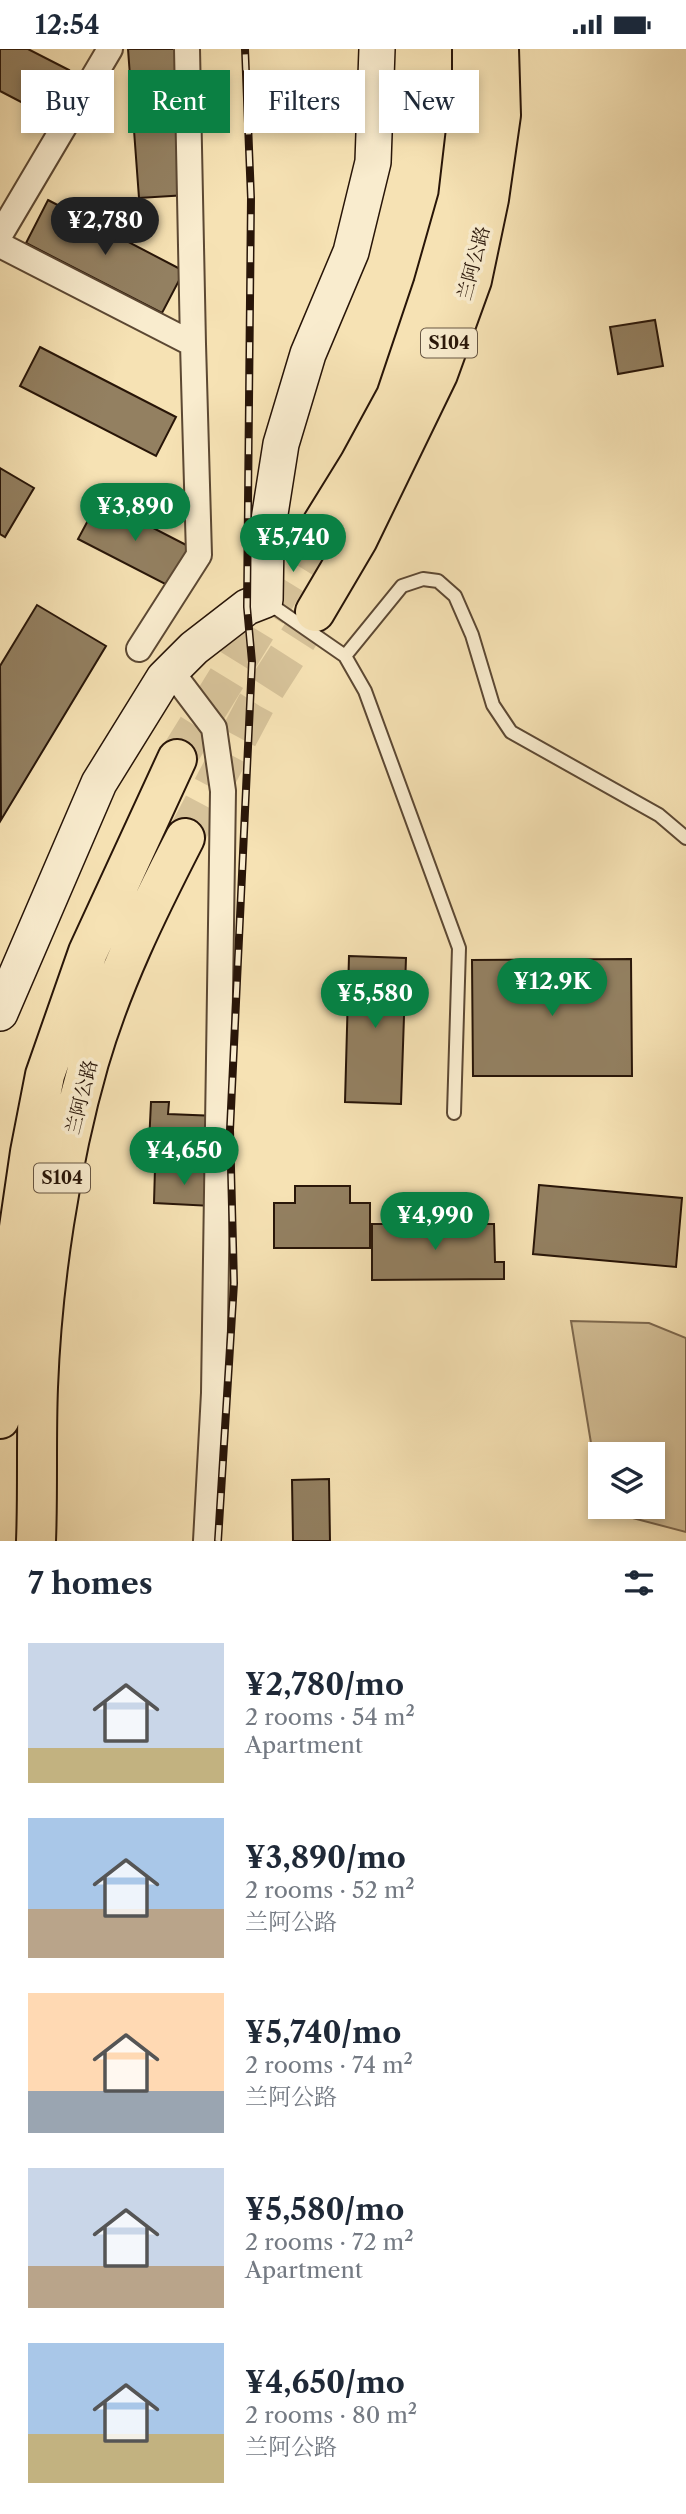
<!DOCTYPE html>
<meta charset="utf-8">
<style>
body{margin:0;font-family:"Libre Caslon Text","Noto Serif SC",serif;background:#f2f2f3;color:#1f2937;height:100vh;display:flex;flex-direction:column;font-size:26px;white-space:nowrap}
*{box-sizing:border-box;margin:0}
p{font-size:23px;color:#747a83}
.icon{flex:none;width:38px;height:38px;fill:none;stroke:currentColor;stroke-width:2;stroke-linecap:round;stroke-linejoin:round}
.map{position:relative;height:1492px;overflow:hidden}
.sheet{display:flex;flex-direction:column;background:#fff;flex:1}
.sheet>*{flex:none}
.hud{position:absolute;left:21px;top:21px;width:644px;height:63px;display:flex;gap:14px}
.controls{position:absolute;left:588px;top:1393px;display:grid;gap:14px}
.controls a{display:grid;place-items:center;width:77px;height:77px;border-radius:0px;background:#fff;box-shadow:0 4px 10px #0003;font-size:35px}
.price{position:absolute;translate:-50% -60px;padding:0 16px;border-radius:24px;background:#0b8043;color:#fff;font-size:23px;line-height:46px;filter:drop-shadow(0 2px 4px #0008)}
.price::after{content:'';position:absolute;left:50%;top:42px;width:21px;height:16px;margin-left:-10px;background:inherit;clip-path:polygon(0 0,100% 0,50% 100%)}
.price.selected{background:#222;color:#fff}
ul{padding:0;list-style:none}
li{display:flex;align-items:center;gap:21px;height:175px;padding:0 28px}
li span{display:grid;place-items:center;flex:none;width:196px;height:140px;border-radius:0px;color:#555}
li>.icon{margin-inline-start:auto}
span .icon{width:84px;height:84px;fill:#fffc;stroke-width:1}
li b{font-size:30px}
h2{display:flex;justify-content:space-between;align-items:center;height:84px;padding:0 28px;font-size:30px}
.chip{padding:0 24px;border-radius:0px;background:#fff;box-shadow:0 4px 10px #0003;font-size:24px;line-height:63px}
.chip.selected{background:#0b8043;color:#fff}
.status{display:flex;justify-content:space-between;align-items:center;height:49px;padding:0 35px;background:#fff;direction:ltr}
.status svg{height:19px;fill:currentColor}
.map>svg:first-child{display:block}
</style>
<div class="status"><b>12:54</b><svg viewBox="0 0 49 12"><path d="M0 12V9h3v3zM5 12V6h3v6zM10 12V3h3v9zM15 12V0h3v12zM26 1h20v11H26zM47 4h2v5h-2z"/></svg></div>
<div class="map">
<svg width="686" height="1492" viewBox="0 0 686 1492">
<rect width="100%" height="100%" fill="#f6e2b4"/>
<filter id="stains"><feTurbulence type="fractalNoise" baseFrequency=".00286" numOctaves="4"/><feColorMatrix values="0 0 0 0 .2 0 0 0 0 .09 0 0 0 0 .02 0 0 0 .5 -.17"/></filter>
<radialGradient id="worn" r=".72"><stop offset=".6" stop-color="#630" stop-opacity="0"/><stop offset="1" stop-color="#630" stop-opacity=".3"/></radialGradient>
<!-- green -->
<path fill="#d3bf97" stroke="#7e6a50" stroke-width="2" d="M571 1272 649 1274 686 1289V1483L602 1461V1458H653V1405H600V1449Z"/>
<!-- building -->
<path fill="#938061" stroke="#281508" stroke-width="2" d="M0 0H28L69 21 46 66 0 42Z
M128 0H177L187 146 139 149Z
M48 151 184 222 162 264 26 194Z
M655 271 663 317 618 325 610 278Z
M40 298 176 368 156 407 20 337Z
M0 419 34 439 5 488 0 485Z
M99 451 192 499 171 538 78 490Z
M37 556 106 597 1 771 0 617Z
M349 907 406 909 401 1055 345 1053Z
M631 910 632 1027H473L472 911Z
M151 1053H169L168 1065 217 1067 216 1098 149 1095Z
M155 1119 213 1121 212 1157 154 1154Z
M539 1136 682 1149 676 1218 533 1205Z
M295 1137H350V1154H370V1199H274V1154H295Z
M372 1175H494L495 1213H504V1230L372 1231Z
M329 1430 330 1492H293L292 1431Z"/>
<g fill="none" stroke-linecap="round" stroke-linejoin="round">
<!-- highway-tunnel -->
<path stroke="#d7c39a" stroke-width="38" stroke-dasharray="38 19" stroke-linecap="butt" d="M177 710 317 483
M185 789 256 655 315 563"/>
<!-- lane casing -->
<g stroke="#5c4833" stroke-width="16">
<path id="lane" d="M267 553 345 607 365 642 459 899 454 1064
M345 607 402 537 423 530 438 532 455 547 472 586 493 656 511 683 659 766 686 789"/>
</g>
<!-- street casing -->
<g stroke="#5c4833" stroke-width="28">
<path id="street" d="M187 0 193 295
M0 186 110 0
M0 196 193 295 199 506 139 600
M171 622 214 679 223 742 214 1344 206 1492"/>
</g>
<!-- secondary casing -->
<g stroke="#281508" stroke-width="38">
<path id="secondary" d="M0 964 99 734 164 629 194 599 247 558 265 551 266 490 281 395 308 305 351 203 373 113 377 0"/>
</g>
<!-- highway casing -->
<g stroke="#281508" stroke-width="42">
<path id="highway" d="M317 483 359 415 396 347 433 237 458 149 472 29V0
M315 563 358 490 438 325 472 231 489 150 501 66 499 0
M0 1370 9 1247 30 1103 45 1026 88 903 177 710
M36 1492C38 1441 36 1389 38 1338 42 1233 60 1114 89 1013 112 934 148 861 185 789"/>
</g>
<!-- lane -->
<use href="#lane" stroke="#f9ecce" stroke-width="12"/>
<!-- street -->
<use href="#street" stroke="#f9ecce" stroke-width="24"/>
<!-- secondary -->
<use href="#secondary" stroke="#f9ecce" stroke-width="35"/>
<!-- highway -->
<use href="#highway" stroke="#f6e2b4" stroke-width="38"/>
<!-- rail casing -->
<g stroke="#281508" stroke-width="8">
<path id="rail" d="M218 1492 234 1234 230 1081 252 613 247 558 251 149 245 0"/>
</g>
<!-- rail -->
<use href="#rail" stroke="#f9ecce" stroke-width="5" stroke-dasharray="16" stroke-linecap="butt"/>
</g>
<g text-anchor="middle" stroke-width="7" stroke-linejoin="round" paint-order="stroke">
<!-- shield labels -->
<g fill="#f9ecce" stroke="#675643" stroke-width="2">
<rect x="421" y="279.5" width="56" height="29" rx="5"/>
<rect x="34" y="1114.5" width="56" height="29" rx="5"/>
</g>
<g font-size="18" font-weight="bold" fill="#281508">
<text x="449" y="300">S104</text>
<text x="62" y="1135">S104</text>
</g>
<!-- street labels -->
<g font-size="19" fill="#281508" stroke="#f9ecce">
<text transform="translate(473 214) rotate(-75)" y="7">兰阿公路</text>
<text transform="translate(81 1048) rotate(-76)" y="7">兰阿公路</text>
</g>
</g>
<rect width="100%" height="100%" filter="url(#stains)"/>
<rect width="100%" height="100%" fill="url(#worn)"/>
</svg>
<div class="controls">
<a><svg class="icon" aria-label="layers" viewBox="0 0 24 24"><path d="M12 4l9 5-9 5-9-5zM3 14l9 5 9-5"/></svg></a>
</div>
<b class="price selected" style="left:105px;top:208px">¥2,780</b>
<b class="price" style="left:135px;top:494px">¥3,890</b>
<b class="price" style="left:293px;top:525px">¥5,740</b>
<b class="price" style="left:552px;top:969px">¥12.9K</b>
<b class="price" style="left:375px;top:981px">¥5,580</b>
<b class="price" style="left:184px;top:1138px">¥4,650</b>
<b class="price" style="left:435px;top:1203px">¥4,990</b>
<div class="hud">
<a class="chip">Buy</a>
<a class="chip selected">Rent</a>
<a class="chip">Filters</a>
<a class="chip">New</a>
</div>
</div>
<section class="sheet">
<h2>7 homes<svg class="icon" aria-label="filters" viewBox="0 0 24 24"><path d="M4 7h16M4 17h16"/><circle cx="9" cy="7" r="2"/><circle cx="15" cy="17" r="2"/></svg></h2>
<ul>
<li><span style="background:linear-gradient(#c9d6e8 75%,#c2b280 0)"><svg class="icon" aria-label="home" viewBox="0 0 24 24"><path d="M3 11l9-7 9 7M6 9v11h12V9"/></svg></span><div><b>¥2,780/mo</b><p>2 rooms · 54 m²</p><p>Apartment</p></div></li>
<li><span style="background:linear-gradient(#a9c7e8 65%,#b9a48a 0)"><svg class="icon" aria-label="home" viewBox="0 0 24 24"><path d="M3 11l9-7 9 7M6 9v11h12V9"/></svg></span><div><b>¥3,890/mo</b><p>2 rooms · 52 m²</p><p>兰阿公路</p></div></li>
<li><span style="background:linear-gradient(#ffd9b3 70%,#9aa5b1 0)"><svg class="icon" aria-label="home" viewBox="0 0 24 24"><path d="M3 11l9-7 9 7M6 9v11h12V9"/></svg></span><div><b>¥5,740/mo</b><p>2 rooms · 74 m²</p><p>兰阿公路</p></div></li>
<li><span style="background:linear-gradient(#c9d6e8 70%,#b9a48a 0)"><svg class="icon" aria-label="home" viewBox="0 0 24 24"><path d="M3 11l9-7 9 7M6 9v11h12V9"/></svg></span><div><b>¥5,580/mo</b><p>2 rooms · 72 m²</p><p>Apartment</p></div></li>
<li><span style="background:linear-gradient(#a9c7e8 65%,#c2b280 0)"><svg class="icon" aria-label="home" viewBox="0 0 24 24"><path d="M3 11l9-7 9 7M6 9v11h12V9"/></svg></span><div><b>¥4,650/mo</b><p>2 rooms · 80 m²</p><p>兰阿公路</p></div></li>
</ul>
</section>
